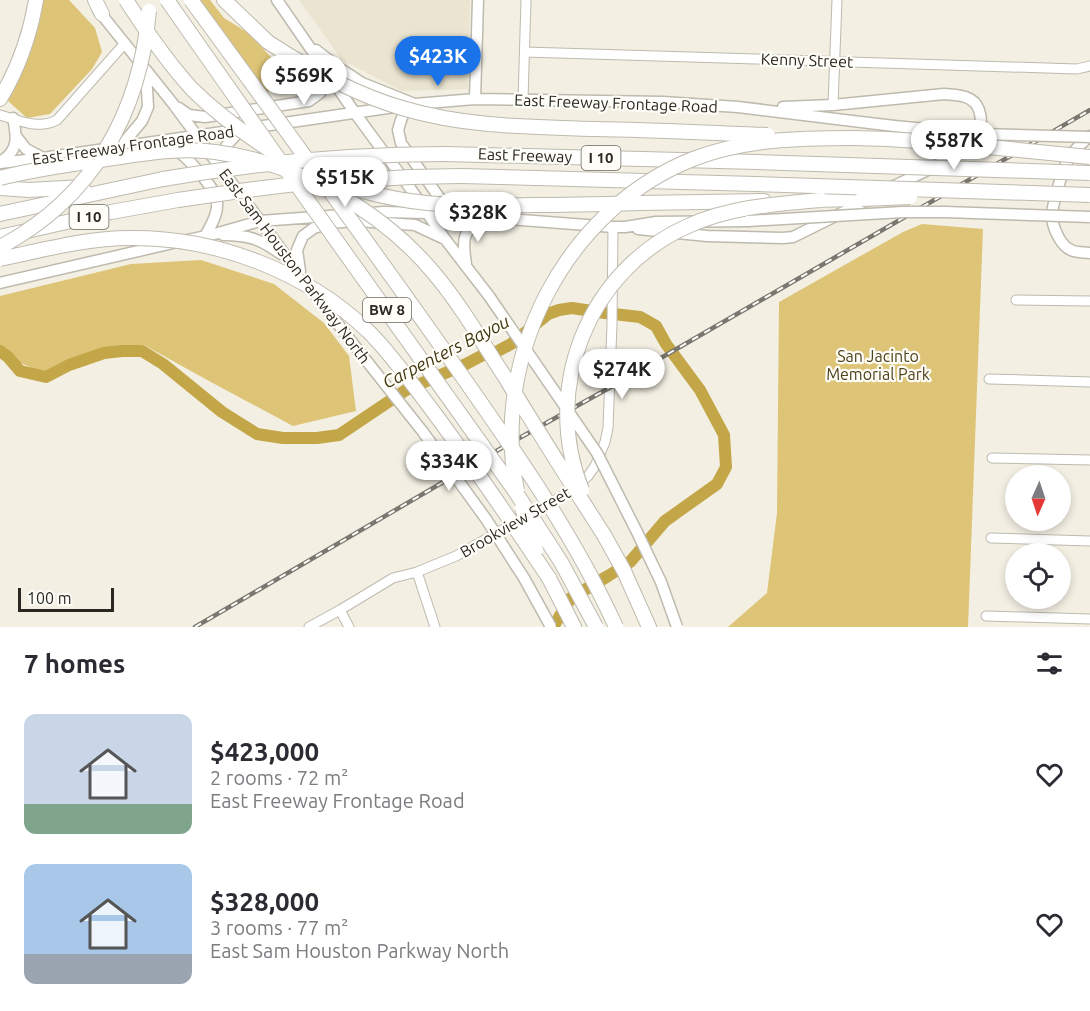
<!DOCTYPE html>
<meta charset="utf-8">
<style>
body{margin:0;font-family:Ubuntu,sans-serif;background:#f2f2f3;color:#2b2b33;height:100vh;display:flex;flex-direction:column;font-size:22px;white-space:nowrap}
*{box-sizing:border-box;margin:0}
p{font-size:20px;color:#7c7c81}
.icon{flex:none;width:33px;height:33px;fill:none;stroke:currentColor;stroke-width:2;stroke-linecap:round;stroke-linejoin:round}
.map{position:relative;height:627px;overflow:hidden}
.side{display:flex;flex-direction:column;background:#fff;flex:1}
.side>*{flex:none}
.needle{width:39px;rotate:183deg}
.tools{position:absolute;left:1005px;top:465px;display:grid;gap:12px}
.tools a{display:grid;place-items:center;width:66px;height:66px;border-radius:50%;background:#fff;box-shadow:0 3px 9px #0003;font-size:30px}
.scale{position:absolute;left:18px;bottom:15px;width:96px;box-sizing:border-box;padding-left:6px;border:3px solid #292823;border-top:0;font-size:16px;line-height:21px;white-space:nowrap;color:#292823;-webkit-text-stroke:4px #fefdf8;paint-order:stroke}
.price{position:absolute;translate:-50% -51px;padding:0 14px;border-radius:21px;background:#fff;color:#222;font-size:20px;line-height:39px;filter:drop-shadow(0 2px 3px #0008)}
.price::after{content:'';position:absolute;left:50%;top:36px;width:18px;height:14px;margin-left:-9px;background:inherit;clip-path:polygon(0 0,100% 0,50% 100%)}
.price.selected{background:#1a73e8;color:#fff}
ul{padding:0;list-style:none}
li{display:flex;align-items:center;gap:18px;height:150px;padding:0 24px}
li span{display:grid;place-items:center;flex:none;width:168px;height:120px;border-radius:12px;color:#555}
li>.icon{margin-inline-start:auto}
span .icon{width:72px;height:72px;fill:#fffc;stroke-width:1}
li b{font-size:26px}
h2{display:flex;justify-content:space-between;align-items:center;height:72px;padding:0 24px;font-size:26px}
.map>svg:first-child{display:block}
</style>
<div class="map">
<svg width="1090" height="627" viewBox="0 0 1090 627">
<rect width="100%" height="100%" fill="#f3efe3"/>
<!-- built -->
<path fill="#eae4d0" d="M299 0H470L468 89 402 91 342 60Z"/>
<!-- green -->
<path fill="#ddc477" d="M43 0H69L95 28 102 52 92 69 50 114 27 118 8 101 40 21Z
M197 0H210L224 18 250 34 278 65 297 79 288 90 273 87 266 94Z
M922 224 983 229 968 627H728L767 593 777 513 779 302 903 232Z
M201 260 274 284 324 323 349 356 356 411 293 426 209 381 144 345 73 360 44 374 2 354 0 350V296L131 264Z"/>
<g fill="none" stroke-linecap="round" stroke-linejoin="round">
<!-- river -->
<path stroke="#c3a648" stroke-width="12" d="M0 351 8 357 20 371 46 377 69 365 104 353 122 351H142L163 364 222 412 257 434 283 438H317L339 435 406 390 466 364 483 355 496 352 511 344 548 314 559 310 572 308 605 313 640 317 656 326 666 344 700 390 724 435 726 467 717 484 665 521 630 562 608 576 571 598 553 627"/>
<!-- minor casing -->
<g stroke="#bebaae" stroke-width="11">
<path id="minor" d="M525 52 1077 69 1090 66
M523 99 526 0
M833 105 837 0
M0 115C18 120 39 130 57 120L125 43
M1016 300 1090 301
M989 379 1090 382
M992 458 1090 460
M991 538 1090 541
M417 572 435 627
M340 610 349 627
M986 616 1090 619
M309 627 340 610 393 578 417 572 456 556 559 498 576 487 588 476 595 466 605 442 608 428 612 324 613 227"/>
</g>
<!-- major casing -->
<g stroke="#bebaae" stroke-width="13">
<path id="major" d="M277 0 355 113 410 188 445 239 489 296
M98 10 174 105 300 275 358 350
M316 50 339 68 362 83 412 103
M475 99 478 0
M412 106 403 115 401 120 398 130 401 143 443 203 448 207
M783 107 833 105 944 94C957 95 974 95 979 110 982 119 981 129 976 137 973 140 969 143 965 146 944 164 917 175 892 187
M179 108 189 115 205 117 309 101 320 93 325 82 321 71
M16 136 26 149 41 157
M1090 136C1082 143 1073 150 1068 160 1062 172 1051 207 1052 219 1054 230 1061 246 1071 250 1076 253 1085 252 1090 253
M120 147 142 121 148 107 146 71
M174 149C184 154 191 163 199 172 221 198 223 206 205 236
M221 158C224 146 232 139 241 130
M0 162C19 151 17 137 13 118
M0 163 43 158 415 104 475 99 663 102 738 107 894 126
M638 229 707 236 783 238 793 237 868 200
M223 235C249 235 260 239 281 254
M466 264C462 238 462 231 485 217
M300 271 297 250 303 236 314 228 329 223 357 221 415 225 445 239
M0 283 173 243 211 235 260 221 384 212 427 213 613 227H625L656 222 748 221"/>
</g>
<!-- highway casing -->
<g stroke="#bebaae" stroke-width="16">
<path id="highway" d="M95 0 102 14
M224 0 268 42
M0 99C18 69 30 35 36 0
M854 138 888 139
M445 154 757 162
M461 176 756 184
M0 188 29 190 83 187
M810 200 862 199
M640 203 764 201
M0 214 163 179
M0 237 111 212 178 200
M604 535 624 571 649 627
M549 578 574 627"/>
</g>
<!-- minor -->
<use href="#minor" stroke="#fff" stroke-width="9"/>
<!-- major -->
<use href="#major" stroke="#fff" stroke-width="10"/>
<!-- highway -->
<use href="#highway" stroke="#fff" stroke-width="14"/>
<!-- rail casing -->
<g stroke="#79776f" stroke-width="4.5">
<path id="rail" d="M195 627 505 446 609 388 1090 110"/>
</g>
<!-- rail -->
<use href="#rail" stroke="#fefdf8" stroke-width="2" stroke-dasharray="7" stroke-linecap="butt"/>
<!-- major-bridge casing -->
<g stroke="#bebaae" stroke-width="13" stroke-linecap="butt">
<path id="major-bridge" d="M894 126 981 134 1090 137
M748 221 903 212H945L1090 217
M489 296 597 453 637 532 661 582 677 627
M358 350 423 432 486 519 524 578 551 627"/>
</g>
<!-- highway-bridge casing -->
<g stroke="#bebaae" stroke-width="16" stroke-linecap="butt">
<path id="highway-bridge" d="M126 0C146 31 167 62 192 89 215 112 241 131 268 149
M167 0 311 205 515 491 561 562 596 627
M191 0C275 115 359 230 441 346 504 436 570 526 616 627
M268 42C309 69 354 94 402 108 465 127 530 127 595 129 653 130 710 133 768 135
M888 139 948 143 1090 157
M757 162 1090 173
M317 174C388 207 458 207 534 205 570 205 605 204 640 203
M0 178C35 169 71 164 107 159 143 154 179 147 215 152 296 162 381 210 433 272 461 305 482 342 505 377 537 430 570 482 604 535
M163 179C256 163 350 154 445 154
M341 181 411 177 461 176
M756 184 1090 195
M862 199 910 197
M178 200 247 190 304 183
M0 247C93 198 140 113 149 11
M0 259C43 250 86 238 130 238 217 237 307 272 369 332 393 356 412 384 432 410 473 465 511 521 549 578
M517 490C490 357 566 209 693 159 744 139 800 138 854 138
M582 490C541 389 588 270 688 226 730 207 775 204 821 200
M522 508 536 550"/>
</g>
<!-- major-bridge -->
<use href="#major-bridge" stroke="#fff" stroke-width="10"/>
<!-- highway-bridge -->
<use href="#highway-bridge" stroke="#fff" stroke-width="14"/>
</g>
<g text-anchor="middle" stroke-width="4.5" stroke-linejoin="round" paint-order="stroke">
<!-- shield labels -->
<g fill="#fefdf8" stroke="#696863" stroke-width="1.5">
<rect x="581.5" y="146" width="39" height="24" rx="4.5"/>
<rect x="69.5" y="205" width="39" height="24" rx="4.5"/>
<rect x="363" y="298" width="48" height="24" rx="4.5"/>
</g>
<g font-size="15" font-weight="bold" fill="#292823">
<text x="601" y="163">I 10</text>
<text x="89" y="222">I 10</text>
<text x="387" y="315">BW 8</text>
</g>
<!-- street labels -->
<g font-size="16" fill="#292823" stroke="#fefdf8">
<text transform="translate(807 60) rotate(2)" y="6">Kenny Street</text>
<text transform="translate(616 103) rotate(2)" y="6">East Freeway Frontage Road</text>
<text transform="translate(133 145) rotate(-8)" y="6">East Freeway Frontage Road</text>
<text transform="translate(525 155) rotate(2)" y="6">East Freeway</text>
<text transform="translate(295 266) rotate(53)" y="6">East Sam Houston Parkway North</text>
<text transform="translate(515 522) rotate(-30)" y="6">Brookview Street</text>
</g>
<!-- park labels -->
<g font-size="16" fill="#4e421a" stroke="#fefdf8">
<text x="878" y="362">San Jacinto<tspan x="878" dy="18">Memorial Park</tspan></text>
</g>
<!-- water labels -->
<g font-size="18" font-style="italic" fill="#41350c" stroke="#fefdf8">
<text transform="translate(446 352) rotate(-27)" y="6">Carpenters Bayou</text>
</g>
</g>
</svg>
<div class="tools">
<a><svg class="needle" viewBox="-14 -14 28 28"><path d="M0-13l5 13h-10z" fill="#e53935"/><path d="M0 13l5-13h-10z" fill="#7c7c81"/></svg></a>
<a><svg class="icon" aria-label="locate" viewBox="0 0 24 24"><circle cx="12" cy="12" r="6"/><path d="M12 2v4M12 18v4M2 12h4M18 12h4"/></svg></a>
</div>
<div class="scale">100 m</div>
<b class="price selected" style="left:438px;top:87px">$423K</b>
<b class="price" style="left:304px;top:106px">$569K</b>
<b class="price" style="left:954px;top:171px">$587K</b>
<b class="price" style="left:345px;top:208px">$515K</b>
<b class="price" style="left:478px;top:243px">$328K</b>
<b class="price" style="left:622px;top:400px">$274K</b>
<b class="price" style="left:449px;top:492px">$334K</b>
</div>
<section class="side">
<h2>7 homes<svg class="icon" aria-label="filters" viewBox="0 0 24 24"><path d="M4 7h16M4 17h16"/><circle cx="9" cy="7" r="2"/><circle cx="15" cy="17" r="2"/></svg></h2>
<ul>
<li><span style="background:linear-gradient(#c9d6e8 75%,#7fa58c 0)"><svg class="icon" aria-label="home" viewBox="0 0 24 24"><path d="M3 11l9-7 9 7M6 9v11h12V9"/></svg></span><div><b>$423,000</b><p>2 rooms · 72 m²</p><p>East Freeway Frontage Road</p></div><svg class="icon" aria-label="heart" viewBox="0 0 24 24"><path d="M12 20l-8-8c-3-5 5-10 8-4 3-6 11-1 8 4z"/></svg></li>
<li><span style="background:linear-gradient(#a9c7e8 75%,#9aa5b1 0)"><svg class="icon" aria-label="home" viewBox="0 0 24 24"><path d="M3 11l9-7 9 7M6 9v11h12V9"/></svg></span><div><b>$328,000</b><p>3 rooms · 77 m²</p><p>East Sam Houston Parkway North</p></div><svg class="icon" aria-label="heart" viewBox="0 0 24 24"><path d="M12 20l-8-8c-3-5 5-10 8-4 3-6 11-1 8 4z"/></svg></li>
</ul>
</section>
